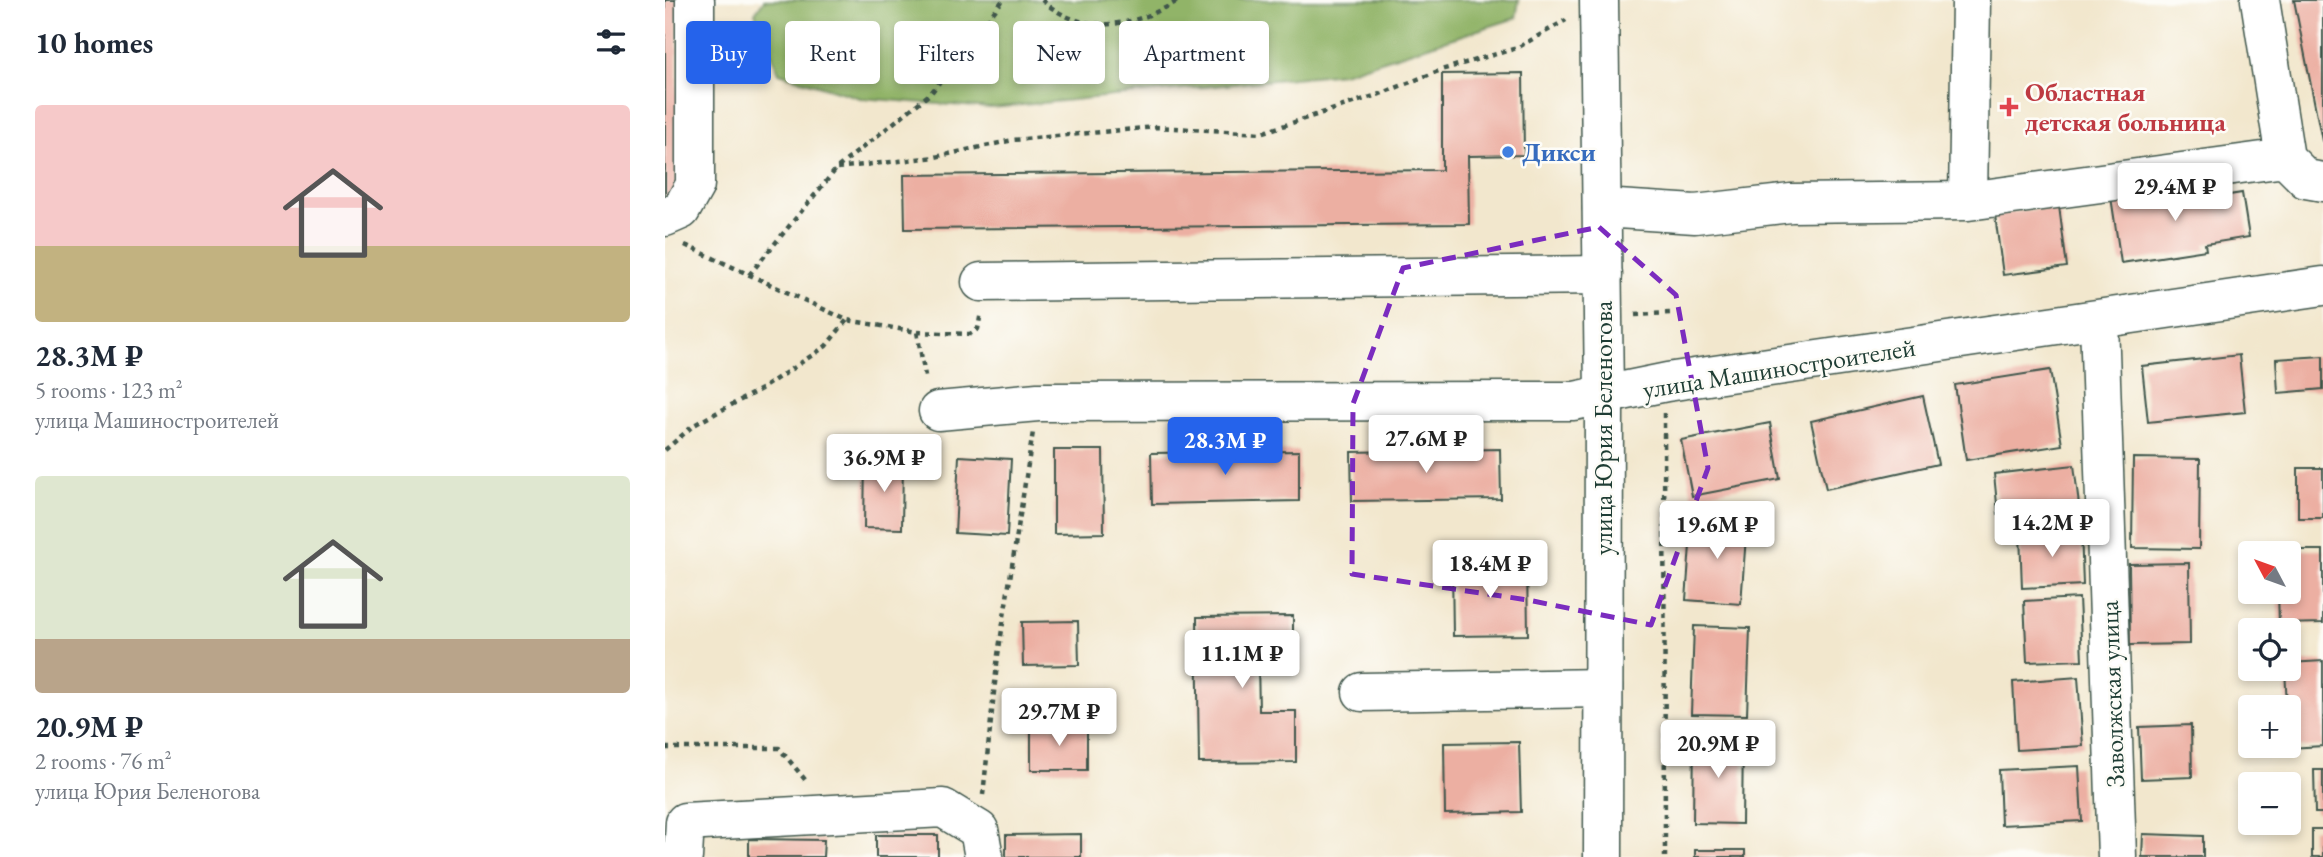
<!DOCTYPE html>
<meta charset="utf-8">
<style>
body{margin:0;font-family:"EB Garamond",serif;background:#f2f2f3;color:#1f2937;height:100vh;display:flex;flex-direction:column;font-size:26px;white-space:nowrap}
*{box-sizing:border-box;margin:0}
p{font-size:23px;color:#747a83}
.icon{flex:none;width:38px;height:38px;fill:none;stroke:currentColor;stroke-width:2;stroke-linecap:round;stroke-linejoin:round}
.map{position:relative;flex:1;overflow:hidden}
.side{display:flex;flex-direction:column;background:#fff;width:665px}
.side>*{flex:none}
.hud{position:absolute;left:21px;top:21px;width:665px;height:63px;display:flex;gap:14px}
.needle{width:46px;rotate:311deg}
.tools{position:absolute;left:1573px;top:541px;display:grid;gap:14px}
.tools a{display:grid;place-items:center;width:63px;height:63px;border-radius:7px;background:#fff;box-shadow:0 4px 10px #0003;font-size:35px}
.price{position:absolute;translate:-50% -60px;padding:0 16px;border-radius:7px;background:#fff;color:#222;font-size:23px;line-height:46px;filter:drop-shadow(0 2px 4px #0008)}
.price::after{content:'';position:absolute;left:50%;top:42px;width:21px;height:16px;margin-left:-10px;background:inherit;clip-path:polygon(0 0,100% 0,50% 100%)}
.price.selected{background:#2563eb;color:#fff}
ul{padding:0;list-style:none}
li{display:grid;align-content:center;gap:14px;height:371px;padding:0 35px}
li span{display:grid;place-items:center;height:217px;border-radius:7px;color:#555}
li>.icon{margin-inline-start:auto}
span .icon{width:126px;height:126px;fill:#fffc;stroke-width:1}
li b{font-size:30px}
h2{display:flex;justify-content:space-between;align-items:center;height:84px;padding:0 35px;font-size:30px}
.chip{padding:0 24px;border-radius:7px;background:#fff;box-shadow:0 4px 10px #0003;font-size:24px;line-height:63px}
.chip.selected{background:#2563eb;color:#fff}
main{display:flex;flex:1;min-height:0}
.map>svg:first-child{display:block}
</style>
<main>
<section class="side">
<h2>10 homes<svg class="icon" aria-label="filters" viewBox="0 0 24 24"><path d="M4 7h16M4 17h16"/><circle cx="9" cy="7" r="2"/><circle cx="15" cy="17" r="2"/></svg></h2>
<ul>
<li><span style="background:linear-gradient(#f6c9c9 65%,#c2b280 0)"><svg class="icon" aria-label="home" viewBox="0 0 24 24"><path d="M3 11l9-7 9 7M6 9v11h12V9"/></svg></span><div><b>28.3M ₽</b><p>5 rooms · 123 m²</p><p>улица Машиностроителей</p></div></li>
<li><span style="background:linear-gradient(#dfe7d0 75%,#b9a48a 0)"><svg class="icon" aria-label="home" viewBox="0 0 24 24"><path d="M3 11l9-7 9 7M6 9v11h12V9"/></svg></span><div><b>20.9M ₽</b><p>2 rooms · 76 m²</p><p>улица Юрия Беленогова</p></div></li>
</ul>
</section>
<div class="map">
<svg width="1658" height="857" viewBox="0 0 1658 857">
<rect width="100%" height="100%" fill="#fdfcf7"/>
<filter id="ink" filterUnits="userSpaceOnUse"><feTurbulence type="fractalNoise" baseFrequency=".0143" numOctaves="2"/><feDisplacementMap in="SourceGraphic" scale="14" xChannelSelector="R" yChannelSelector="G"/><feConvolveMatrix kernelMatrix="1 2 1 2 8 2 1 2 1" color-interpolation-filters="sRGB"/></filter>
<filter id="wash" filterUnits="userSpaceOnUse"><feTurbulence type="fractalNoise" baseFrequency=".00686" numOctaves="4" result="noise"/><feDisplacementMap in="SourceGraphic" scale="28" xChannelSelector="R" yChannelSelector="G"/><feGaussianBlur stdDeviation="1.57" result="paint"/><feColorMatrix in="noise" values="0 0 0 0 0 0 0 0 0 0 0 0 0 0 0 0 0 1.4 0 .05"/><feComposite in="paint" operator="in"/></filter>
<g filter="url(#wash)">
<rect width="100%" height="100%" fill="#f2e7cd"/>
<!-- forest -->
<path fill="#91b468" stroke="#58784e" stroke-width="2" d="M99 0H854L851 18 678 73 326 108 195 98 114 73 90 13Z"/>
<g id="blocks">
<!-- building -->
<path fill="#ecafa2" d="M0 0H13L11 206H0Z
M1629 0H1658V141H1657Z
M858 73 859 155 803 156 804 224 240 229 239 175 777 170V74Z
M1525 185 1527 201 1577 193 1584 237 1540 244 1541 250 1456 263 1446 197Z
M1394 206 1402 267 1338 275 1330 215Z
M1574 355 1580 412 1483 422 1477 366Z
M1658 356V389L1613 393 1611 359Z
M1385 370 1397 445 1301 460 1290 385Z
M1258 396 1273 464 1161 489 1146 421Z
M1105 423 1115 479 1027 496 1016 440Z
M835 449 836 499 687 501 686 452Z
M389 450H438L439 533 389 534Z
M634 451V501L487 504 486 453Z
M294 456 346 459 342 536 290 533Z
M1468 458 1535 459 1534 549 1467 548Z
M200 459H238L237 529 199 528Z
M1409 465 1414 505 1333 514 1329 474Z
M1633 468H1658V518H1633Z
M1027 518 1082 522 1076 604 1021 600Z
M1416 530 1418 585 1357 588 1355 533Z
M1613 550H1658V623L1614 624 1613 592H1624V553H1613Z
M1524 563 1525 644 1465 645 1464 564Z
M862 564 863 635 788 636 787 565Z
M1414 598 1417 660 1362 662 1359 601Z
M628 616V661H593L594 711H631V762L534 763 532 617Z
M413 621 414 665 358 666 357 622Z
M1029 626 1085 628 1082 715 1026 714Z
M1658 661V746L1624 748 1620 668H1624V663Z
M1413 677 1418 746 1352 750 1348 682Z
M1526 725 1527 777 1476 779 1474 727Z
M366 727H422V770H366Z
M1029 736 1078 737 1077 824 1028 823Z
M854 742 856 812 780 814 779 743Z
M1414 766 1417 821 1336 825 1334 770Z
M1649 770H1658V813H1650Z
M1647 829H1658V857H1647Z
M416 834V857H341V835Z
M1478 834 1538 836V857H1477Z
M211 835H273V857H211Z
M84 839 159 840 158 857H84Z
M1030 850H1080V857H1030Z"/>
</g>
</g>
<g filter="url(#ink)">
<use href="#blocks" fill-opacity="0" stroke="#3f564b" stroke-width="2"/>
<g fill="none" stroke-linecap="round" stroke-linejoin="round">
<!-- minor casing -->
<g stroke="#3f564b" stroke-width="41">
<path id="minor" d="M1595 0 1620 158
M1303 201 1306 0
M937 208 1030 214 1126 203 1303 201 1620 158 1641 179 1658 182
M0 217 16 210 30 185V0
M316 282 938 275
M1434 321 1452 857
M273 411 373 402 909 401 1002 382 1658 286
M697 692 938 688
M18 857 20 822 278 808 314 830 319 857"/>
</g>
<!-- major casing -->
<g stroke="#3f564b" stroke-width="41">
<path id="major" d="M934 0 939 396 938 857"/>
</g>
<!-- path -->
<path stroke="#3f564b" stroke-width="4.5" stroke-dasharray="5 5" stroke-linecap="butt" d="M377 0C418 37 470 27 514 0
M172 168 270 157 348 140 491 127 596 133 715 94 776 70 852 48 901 20
M20 245 182 320 252 332 261 381
M84 275 172 168 266 93 338 0
M970 315 1005 313
M252 332 305 334 313 329 316 312
M999 413 1000 857
M0 450 29 425 96 389 161 346 182 320
M0 748H114L142 782
M318 795 333 655 368 432"/>
<!-- minor -->
<use href="#minor" stroke="#fff" stroke-width="38"/>
<!-- major -->
<use href="#major" stroke="#fff" stroke-width="38"/>
</g>
</g>
<!-- marked area -->
<path fill="none" stroke="#7b2cbf" stroke-width="5" stroke-dasharray="14 9" stroke-linejoin="round" d="M934 227 1011 295 1043 468 986 625 863 600 687 574 688 404 738 268Z"/>
<!-- markers -->
<path fill="#e0444e" stroke="#fdfcf7" stroke-width="2.5" d="M1340.5 96.5h7v7h7v7h-7v7h-7v-7h-7v-7h7z"/>
<circle fill="#3f7fe0" stroke="#fdfcf7" stroke-width="2.5" cx="843" cy="152" r="7"/>
<g text-anchor="middle" stroke-width="5" stroke-linejoin="round" paint-order="stroke">
<!-- health labels -->
<g font-size="26" font-weight="bold" fill="#be3a42" stroke="#fdfcf7" text-anchor="start">
<text x="1360" y="101">Областная<tspan x="1360" dy="30">детская больница</tspan></text>
</g>
<!-- shop labels -->
<g font-size="26" font-weight="bold" fill="#366cbe" stroke="#fdfcf7" text-anchor="start">
<text x="857" y="161">Дикси</text>
</g>
<!-- street labels -->
<g font-size="26" fill="#1f3d34" stroke="#fdfcf7">
<text transform="translate(1114 368) rotate(-9)" y="9">улица Машиностроителей</text>
<text transform="translate(938 428) rotate(-90)" y="9">улица Юрия Беленогова</text>
<text transform="translate(1447 694) rotate(-92)" y="9">Заволжская улица</text>
</g>
</g>
</svg>
<div class="tools">
<a><svg class="needle" viewBox="-14 -14 28 28"><path d="M0-13l5 13h-10z" fill="#e53935"/><path d="M0 13l5-13h-10z" fill="#747a83"/></svg></a>
<a><svg class="icon" aria-label="locate" viewBox="0 0 24 24"><circle cx="12" cy="12" r="6"/><path d="M12 2v4M12 18v4M2 12h4M18 12h4"/></svg></a>
<a>+</a>
<a>−</a>
</div>
<b class="price" style="left:1510px;top:223px">29.4M ₽</b>
<b class="price" style="left:761px;top:475px">27.6M ₽</b>
<b class="price selected" style="left:560px;top:477px">28.3M ₽</b>
<b class="price" style="left:219px;top:494px">36.9M ₽</b>
<b class="price" style="left:1387px;top:559px">14.2M ₽</b>
<b class="price" style="left:1052px;top:561px">19.6M ₽</b>
<b class="price" style="left:825px;top:600px">18.4M ₽</b>
<b class="price" style="left:577px;top:690px">11.1M ₽</b>
<b class="price" style="left:394px;top:748px">29.7M ₽</b>
<b class="price" style="left:1053px;top:780px">20.9M ₽</b>
<div class="hud">
<a class="chip selected">Buy</a>
<a class="chip">Rent</a>
<a class="chip">Filters</a>
<a class="chip">New</a>
<a class="chip">Apartment</a>
</div>
</div>
</main>
